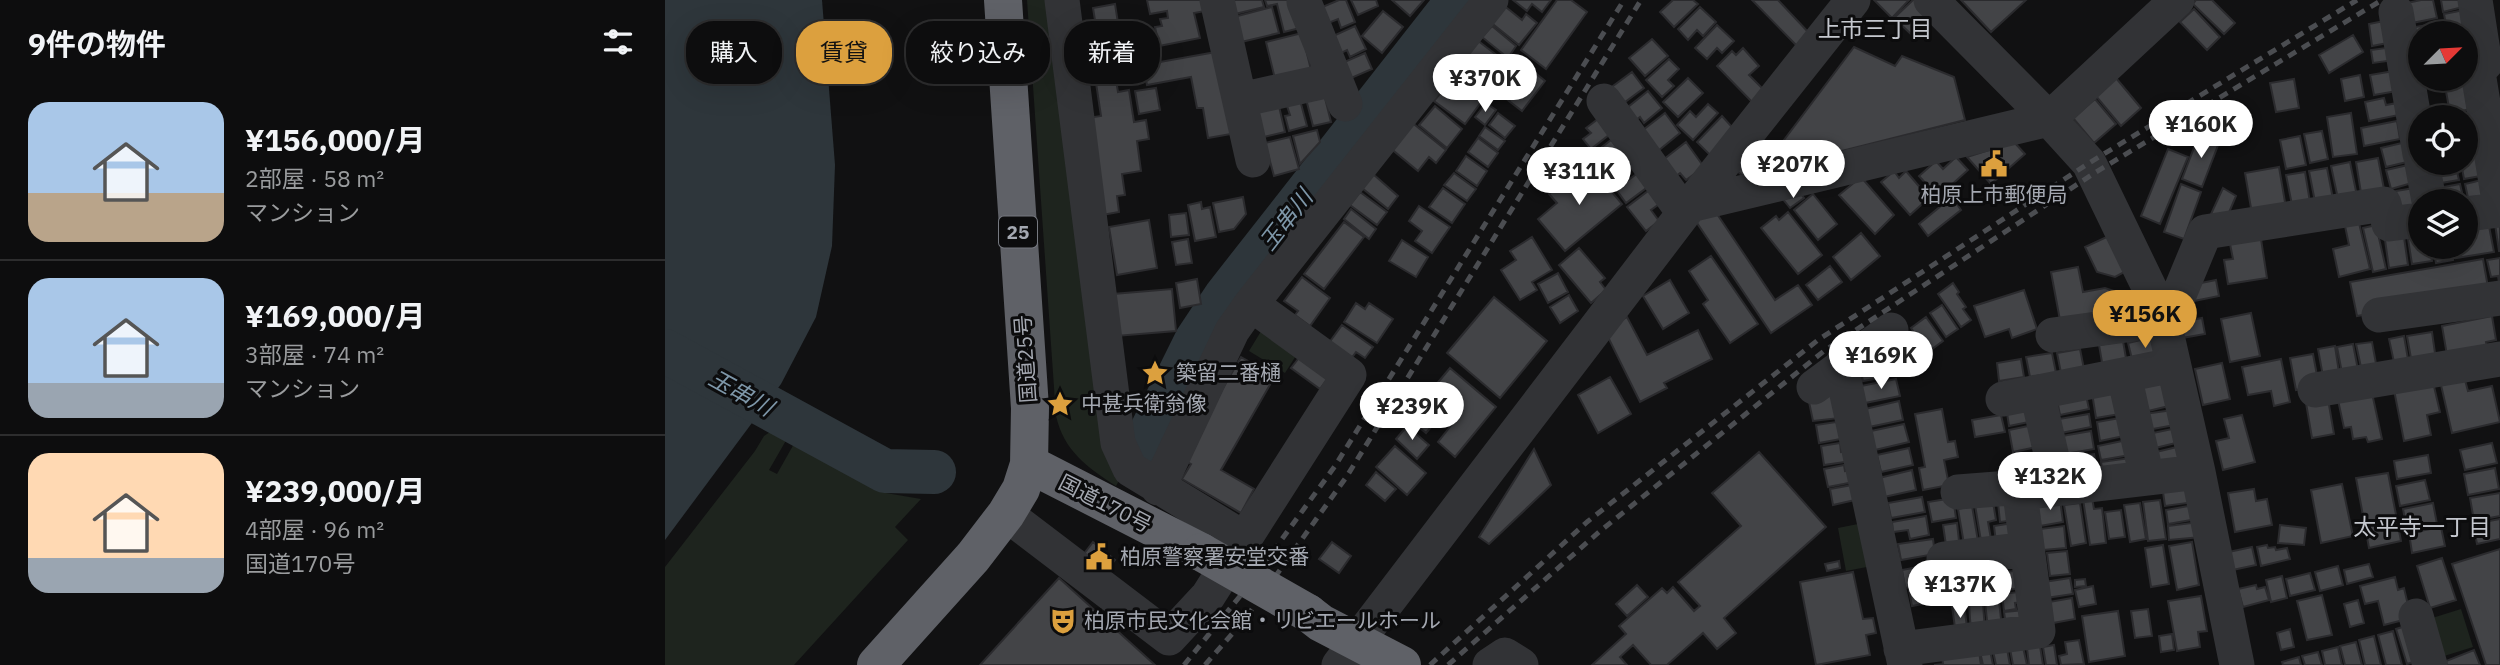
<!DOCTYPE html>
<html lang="ja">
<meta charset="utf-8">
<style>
body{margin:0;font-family:"IBM Plex Sans","Noto Sans JP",sans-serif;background:#161617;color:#f1f3f6;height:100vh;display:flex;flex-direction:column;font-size:26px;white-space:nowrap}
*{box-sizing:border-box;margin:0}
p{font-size:23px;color:#9a9c9e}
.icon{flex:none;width:38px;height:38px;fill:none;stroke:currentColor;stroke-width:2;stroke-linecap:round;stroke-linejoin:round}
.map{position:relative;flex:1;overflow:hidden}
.drawer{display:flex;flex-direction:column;background:#0d0d0e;width:665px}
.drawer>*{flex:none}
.banner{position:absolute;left:21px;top:21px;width:665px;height:63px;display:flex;gap:14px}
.needle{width:46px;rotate:66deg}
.controls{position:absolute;left:1743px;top:21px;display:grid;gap:14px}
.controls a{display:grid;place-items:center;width:70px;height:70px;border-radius:50%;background:#0d0d0e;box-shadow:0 7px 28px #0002,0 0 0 2px #2d2d2e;font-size:35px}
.price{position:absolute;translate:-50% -60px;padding:0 16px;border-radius:24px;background:#fff;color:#222;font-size:23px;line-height:46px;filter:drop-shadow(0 2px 4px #0008)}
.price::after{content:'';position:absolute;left:50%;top:42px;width:21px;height:16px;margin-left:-10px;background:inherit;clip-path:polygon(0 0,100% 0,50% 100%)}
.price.current{background:#dca03e;color:#111}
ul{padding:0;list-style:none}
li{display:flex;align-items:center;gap:21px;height:175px;padding:0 28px}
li+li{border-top:2px solid #2d2d2e}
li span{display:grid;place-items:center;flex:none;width:196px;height:140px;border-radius:21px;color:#555}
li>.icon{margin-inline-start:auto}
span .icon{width:84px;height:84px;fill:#fffc;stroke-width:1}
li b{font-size:30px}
h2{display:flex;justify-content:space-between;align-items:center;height:84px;padding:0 28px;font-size:30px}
.pill{padding:0 24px;border-radius:28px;background:#0d0d0e;box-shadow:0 7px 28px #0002,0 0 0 2px #2d2d2e;font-size:24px;line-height:63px}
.pill.current{background:#dca03e;color:#111}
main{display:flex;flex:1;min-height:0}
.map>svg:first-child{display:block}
</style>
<main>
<section class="drawer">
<h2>9件の物件<svg class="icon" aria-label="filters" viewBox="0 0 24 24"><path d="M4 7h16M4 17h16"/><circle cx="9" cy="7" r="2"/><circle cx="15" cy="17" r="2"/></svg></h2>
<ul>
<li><span style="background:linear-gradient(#a9c7e8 65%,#b9a48a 0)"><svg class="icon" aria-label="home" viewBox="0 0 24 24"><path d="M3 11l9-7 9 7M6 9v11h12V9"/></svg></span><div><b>¥156,000/月</b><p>2部屋 · 58 m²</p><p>マンション</p></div></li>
<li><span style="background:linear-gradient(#a9c7e8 75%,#9aa5b1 0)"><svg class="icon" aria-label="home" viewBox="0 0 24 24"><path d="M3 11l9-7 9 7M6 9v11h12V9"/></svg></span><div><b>¥169,000/月</b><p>3部屋 · 74 m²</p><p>マンション</p></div></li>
<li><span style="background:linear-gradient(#ffd9b3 75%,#9aa5b1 0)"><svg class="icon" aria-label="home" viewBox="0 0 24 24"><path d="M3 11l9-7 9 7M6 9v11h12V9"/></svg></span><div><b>¥239,000/月</b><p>4部屋 · 96 m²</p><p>国道170号</p></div></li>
</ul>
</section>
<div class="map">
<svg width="1835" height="665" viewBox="0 0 1835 665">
<rect width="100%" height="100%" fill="#111112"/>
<!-- green -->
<path fill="#1e241e" d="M362 0H388L455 479 451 486C422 467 399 451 391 416Z
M598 328 634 351 620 373 584 351Z
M105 432 123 437 104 470 112 474 130 442 221 493 256 499 230 527 243 540 129 665H0V567L90 451 99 436Z
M1198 523 1207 566 1181 571 1173 528Z
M1796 609 1808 647 1776 657 1764 619Z"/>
<!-- water -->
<path fill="#2e363b" d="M0 0H157L170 165 167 246 151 317 116 384 0 540Z"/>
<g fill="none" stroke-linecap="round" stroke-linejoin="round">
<!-- river -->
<path stroke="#2e363b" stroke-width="44" d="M0 351 220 471 269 472
M474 456 531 341 561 296 793 0"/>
</g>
<!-- building -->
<path fill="#434447" stroke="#2b2b2e" stroke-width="2" d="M482 0H538L540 11 529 13 535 38 494 46 490 27 497 26 495 19 503 18 502 11 485 14Z
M562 0H597L599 7 566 15Z
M600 0H632L639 27 619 32 612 4 602 6Z
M674 0H681L690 22 676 28 673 19 661 24 655 8Z
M686 0H711L713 6 693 15Z
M727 0H759L745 16Z
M848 0H886L877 12 867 4 862 11Z
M892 0H906L922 12 881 69 856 50Z
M1008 0H1028L1033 4 1009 27 995 12Z
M1087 0H1113L1145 34 1132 46Z
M1209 0H1244L1227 18Z
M1248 0H1257L1270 13 1248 36 1229 18Z
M1296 0H1361L1326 32Z
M1531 0H1547L1570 23 1559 34 1528 4Z
M1756 0H1768L1772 18 1747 23 1742 3Z
M1776 0H1801L1802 6 1778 12Z
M450 4 456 42 434 45 428 8Z
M837 4 857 20 861 14 872 23 854 45 824 21Z
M607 7 614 33 572 43 565 18Z
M1035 7 1051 22 1038 36 1032 30 1023 40 1013 29Z
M1529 9 1555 37 1542 50 1515 22Z
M1804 9 1807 26 1782 31 1779 14Z
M718 11 738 27 717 53 697 36Z
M1724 20 1728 42 1707 46 1704 24Z
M1775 23 1777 33H1755V40H1752L1750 27Z
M1052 25 1069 41 1057 53 1052 48 1042 59 1030 48Z
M690 26 701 49 685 57 682 50 674 54 666 37Z
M827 26 851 46 843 58 817 37Z
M637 33 647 74 611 83 601 42Z
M1688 35 1698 52 1664 73 1654 55Z
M987 39 1003 56 980 76 964 58Z
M812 40 838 60 824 79 798 58Z
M1189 47 1230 66 1237 56 1289 77 1300 120 1137 161 1119 140Z
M1728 47 1730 60 1708 63 1706 50Z
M1078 48 1094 66 1084 75 1101 92 1089 104 1052 66 1067 51 1071 55Z
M551 52 566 134 543 138 538 108H532L526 77 482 85 478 65Z
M700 53 707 69 684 79 677 63Z
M437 54 438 63 427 65 426 56Z
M1004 59 1014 69 1003 80 1009 86 997 97 981 80Z
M858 60 868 68 843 100 824 85 841 64 849 71Z
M868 71 880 81 857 111 844 101Z
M1729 71 1732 91 1709 95 1705 75Z
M435 72 436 80 418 82 417 74Z
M967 72 979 88 956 105 944 89Z
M1695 75 1699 97 1680 101 1676 79Z
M1023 78 1038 93 1013 117 998 102Z
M1451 78 1476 108 1456 126 1430 95Z
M1629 79 1634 108 1611 112 1605 83Z
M451 80 453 92 464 90 469 122 481 120 484 139 472 141 476 171 457 174 460 195 452 196 454 212 437 215 422 118 436 116 431 83Z
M791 81 817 101 800 124 769 101 782 85 786 88Z
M1799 83 1812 108 1785 113 1780 86Z
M491 88 495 110 474 114 470 91Z
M983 91 997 108 979 123 975 117 967 123 958 111Z
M659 94 666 122 648 126 641 99Z
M1719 98 1721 105 1732 103 1734 115 1704 121 1700 102Z
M1430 99 1451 124 1429 143 1408 118Z
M635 100 642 126 624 131 620 116 625 115 621 103Z
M613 102 620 132 599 137 592 107Z
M821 103 831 110 820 125 810 117Z
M1043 104 1053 113 1028 140 1012 125 1025 111 1031 117Z
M770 106 797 129 782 148 754 125Z
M1812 111 1816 127 1801 130V117H1786Z
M833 113 850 126 840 138 824 125Z
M1000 113 1015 133 993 151 978 130Z
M1686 113 1692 154 1668 157 1662 117Z
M937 116 949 131 926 149 918 139 926 133 921 128Z
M1057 116 1067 127 1047 157 1032 142Z
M745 121 781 150 771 163 764 157 753 171 724 147Z
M1732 121 1735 139 1699 146 1696 128Z
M820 127 840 141 833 150 814 136Z
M652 130 655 142 635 164 628 136Z
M1657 131 1663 159 1645 163 1639 134Z
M1812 131 1816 149 1801 152V134Z
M1535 132 1555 140 1537 187 1517 179Z
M1635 136 1641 165 1621 169 1615 140Z
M625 137 634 169 609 176 600 143Z
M813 138 833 153 823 167 803 152Z
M946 140 964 163 946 177 928 154Z
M1099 141 1112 154 1099 169 1093 164 1080 178 1069 168Z
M1021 142 1039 167 1021 180 1015 173 1006 180 994 163Z
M1349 142 1360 154 1326 184 1302 157Z
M1737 143 1742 162 1721 167 1716 148Z
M1503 149 1523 157 1495 224 1476 216Z
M1816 152 1821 175 1799 179 1796 163H1801V155Z
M801 156 822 171 812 186 791 171Z
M1291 157 1303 170 1273 197 1254 176 1271 161 1278 169Z
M1713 158 1719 189 1696 193 1691 162Z
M922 162 957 204 900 251 873 219 892 203 884 194Z
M1685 162 1692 196 1673 199 1666 166Z
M1772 163H1790L1794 180 1776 183Z
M1743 165 1747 183 1726 189 1721 170Z
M1614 167 1621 208 1587 214 1580 173Z
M1662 168 1668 199 1650 202 1644 171Z
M1229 171 1234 178 1241 171 1264 198 1245 215 1216 182Z
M974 172 984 186 961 203 945 181 956 173 962 181Z
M1640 172 1645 202 1627 205 1621 175Z
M789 173 811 189 802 201 779 185Z
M708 174 733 196 723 209 697 188Z
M1196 177 1229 215 1210 234 1174 195Z
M1821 179 1827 202 1805 207 1800 184Z
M1516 184 1536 192 1519 239 1499 232Z
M1795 184 1799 201H1776L1773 188Z
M778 188 800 204 787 223 764 207Z
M987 188 997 202 986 210 994 221 981 231 962 207Z
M1558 188 1571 196 1560 222 1546 214Z
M1749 188 1754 211 1736 215 1731 191Z
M695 192 722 212 712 225 685 205Z
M1135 193 1139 198 1125 208 1117 198Z
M1148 194 1172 224 1153 240 1129 210Z
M578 197 581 214 569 229 554 232 548 203Z
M1287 197 1296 210 1263 236 1254 224Z
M536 202 537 209 545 207 551 237 530 241 523 205Z
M754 206 785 227 767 253 750 241 757 231 744 221Z
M686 209 711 229 704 239 679 219Z
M1123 212 1157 255 1133 274 1096 228 1111 216 1114 220Z
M521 213 524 235 506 237 504 215Z
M1052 214 1110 300 1133 285 1147 305 1106 333 1030 220Z
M484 220 492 268 452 275 444 227Z
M679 222 699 237 659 289 639 274Z
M1694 223 1705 269 1674 277 1668 249 1684 245 1680 226Z
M1835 223V251H1834L1830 224Z
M1711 225 1721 269 1708 272 1698 228Z
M1824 226 1829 252 1791 258 1789 247H1801V231Z
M1196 233 1215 256 1186 280 1168 257Z
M1448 234 1465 269 1450 277 1432 272 1420 247Z
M1755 236V247H1764L1767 261 1747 264 1743 239Z
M867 237 887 270 867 282 872 290 855 300 836 270 851 260 845 251Z
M1739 237 1743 265 1724 268 1720 240Z
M523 239 527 263 511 265 507 242Z
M1596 239 1602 278 1563 284 1559 260 1568 259 1565 244Z
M737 240 763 257 751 277 724 261Z
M1768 247H1786L1788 260 1771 263Z
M914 248 940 278 935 282 941 290 926 303 894 265Z
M1046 256 1093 324 1065 343 1038 304 1043 300 1024 271Z
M1835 258V289L1833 276 1826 277 1822 260Z
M1818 259 1824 293 1692 316 1685 282Z
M1165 266 1177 282 1153 300 1141 285Z
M1413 267 1418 292 1440 288 1470 298 1474 318 1397 331 1386 272Z
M893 273 903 292 883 303 873 284Z
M637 277 665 298 645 326 630 315 633 311 619 301Z
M532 279 536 304 515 308 511 283Z
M1005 280 1024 313 998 329 978 296Z
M1551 280 1554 296 1529 301 1526 285Z
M1288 283 1294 292 1292 294 1301 307 1298 309 1306 320 1296 327 1273 294Z
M507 289 511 331 451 336 448 294Z
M1359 290 1372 329 1347 338 1344 329 1320 337 1309 306Z
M904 295 913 311 895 323 885 307Z
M829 297 882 341 835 398 782 353Z
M691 303 700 309 704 303 728 319 712 343 679 322Z
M1277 305 1293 329 1281 337 1265 313Z
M1586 313 1595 356 1565 362 1556 319Z
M1827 316 1831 340 1821 342 1823 353 1783 361 1777 326Z
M962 317 982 355 1033 330 1047 359 999 383 1002 388 975 402 939 329Z
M1261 317 1278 341 1263 352 1246 328Z
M1537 318 1540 334 1517 338 1514 322Z
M677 325 708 347 700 358 691 352 683 363 661 347Z
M1767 332 1771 360 1747 364 1742 336Z
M1492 336 1497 357 1468 363 1463 343Z
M1739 336 1744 365 1730 367 1724 339Z
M1458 341 1462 364 1438 368 1434 345Z
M1237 342 1242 349 1251 343 1260 355 1238 369 1225 350Z
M1707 342 1712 369 1697 372 1691 344Z
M1688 344 1694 375 1678 378 1672 347Z
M1670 346 1675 379 1659 382 1653 349Z
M1415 349 1419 369 1396 373 1392 353Z
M1387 353 1391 373 1365 377 1361 357Z
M637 354 666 374 655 389 626 368Z
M1648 354 1654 386 1631 390 1625 358Z
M1227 356 1231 375 1198 381 1195 368 1209 366 1208 360Z
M576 357 610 376 556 470 589 489 576 513 517 479 526 464 517 459Z
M1356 359 1359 377 1334 381 1332 363Z
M1616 359 1625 402 1609 406 1606 391 1583 395 1577 367Z
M1557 363 1565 399 1538 405 1530 369Z
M785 368 831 407 790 457 773 442 788 423 777 414 761 433 743 418Z
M945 377 966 414 933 433 913 395Z
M1231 379 1235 396 1200 403 1196 386Z
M1800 380 1803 391 1827 386 1835 422 1787 433 1776 385Z
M1503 382 1508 405 1479 412 1474 387Z
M1768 382 1775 412 1762 415 1766 435 1739 441 1729 390Z
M1451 390 1455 414 1431 418 1427 393Z
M1170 392 1175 418 1148 421 1144 402Z
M1707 393 1717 439 1703 442 1701 437 1688 439 1686 427 1679 428 1673 400Z
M1421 395 1424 409 1395 415 1392 400Z
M1663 399 1669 434 1647 438 1641 403Z
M1234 401 1238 420 1204 427 1200 409Z
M1366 408 1369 421 1344 426 1342 413Z
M1277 409 1283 442 1290 441 1293 457 1279 460 1284 485 1258 490 1254 468 1260 467 1250 414Z
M1508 410 1510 425 1482 430 1479 414Z
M1424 414 1426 427 1396 433 1394 419Z
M1336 415 1340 432 1310 437 1307 420Z
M1577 415 1590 462 1558 470 1551 441 1564 438 1559 419Z
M1455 418 1459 436 1435 441 1432 422Z
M1171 422 1181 438 1154 443 1151 425Z
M1239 424 1244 442 1210 450 1206 431Z
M1368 425 1372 447 1348 452 1344 430Z
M742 426 764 445 752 459 731 439Z
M1512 428 1515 442 1486 449 1483 434Z
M1426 431 1429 449 1400 454 1397 436Z
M1462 440 1465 455 1436 460 1433 446Z
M1175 443 1176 452 1185 450 1187 461 1159 465 1156 446Z
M1827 443 1832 463 1800 470 1795 450Z
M730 446 761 473 742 495 711 467Z
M1516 446 1519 463 1490 469 1487 453Z
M1244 448 1248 465 1216 472 1212 455Z
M869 449 886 485 824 544 814 537Z
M1094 452 1161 527 1059 618 1071 633 1052 649 1038 633 1002 665H986L968 645 955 657 962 665H927L961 634 954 626 997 588 1002 593 1008 587 1029 611 1035 606 1013 582 1076 526 1047 493Z
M1375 452 1380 476 1358 481 1352 456Z
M1429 454 1432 472 1402 476 1399 458Z
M1763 455 1766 473 1732 479 1729 461Z
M1465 458 1468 472 1438 477 1436 462Z
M1346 462 1350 477 1340 480 1336 465Z
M1179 465 1180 471 1187 470 1189 482 1163 487 1159 469Z
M1830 468 1834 489 1803 495 1799 474Z
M1247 470 1251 490 1219 497 1214 478Z
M711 472 731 489 720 501 701 485Z
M1723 473 1736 541 1704 548 1691 478Z
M1760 480 1765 500 1735 506 1731 486Z
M1677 484 1688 536 1656 543 1646 490Z
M1187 485 1190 500 1168 505 1165 489Z
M1529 488 1530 502 1500 506 1498 492Z
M1589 489 1591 501 1602 499 1607 525 1570 532 1563 493Z
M1835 493V516L1809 521 1805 498Z
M1257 497 1260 512 1226 518 1223 503Z
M1288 498 1291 518 1267 522 1263 502Z
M1427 498 1429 509 1437 508 1441 543 1425 545 1418 499Z
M1395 499 1398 522 1375 526 1371 502Z
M1495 500 1501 539 1483 541 1478 502Z
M1349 501 1351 520 1335 522 1333 503Z
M1328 502 1331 520 1323 522 1326 539 1316 541 1310 505Z
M1415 503 1421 543 1406 546 1399 505Z
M1475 503 1481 539 1465 542 1459 505Z
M1768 503 1772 524 1742 530 1738 509Z
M1529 505 1532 519 1503 524 1501 510Z
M1307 506 1313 541 1299 544 1293 509Z
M1456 510 1460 537 1444 539 1440 512Z
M1261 516 1264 535 1245 539 1243 530 1228 532 1227 522Z
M1835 519V539L1812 544 1808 524Z
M1354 522 1332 550 1329 526Z
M1534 522 1536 537 1504 540 1503 526Z
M1292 523 1295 550 1282 552 1278 525Z
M1615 525 1641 528 1639 545 1613 543Z
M1399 526 1401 548 1378 550 1375 529Z
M1776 527 1780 546 1747 553 1744 533Z
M1268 539 1270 554 1236 560 1233 544Z
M428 542 450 560 440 573 418 555Z
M667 542 686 556 674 573 654 559Z
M1527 542 1534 585 1512 590 1504 546Z
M1498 545 1504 584 1486 587 1480 548Z
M1602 545 1603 548 1610 547 1611 550 1622 548 1625 559 1596 566 1592 547Z
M1587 547 1591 565 1563 571 1559 553Z
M1835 549V665H1821L1787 564Z
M1402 551 1405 574 1385 576 1382 553Z
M1777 558 1791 600 1765 608 1752 566Z
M1174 561 1175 568 1162 571 1160 564Z
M1274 563 1277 581 1240 588 1237 570Z
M1704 564 1708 577 1682 584 1679 570Z
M1673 566 1678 585 1655 591 1650 572Z
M1357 570 1360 588 1334 591 1332 573Z
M1311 571 1314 599 1301 601 1297 573Z
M1328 571 1331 598 1317 599 1313 573Z
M1188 572 1198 619 1208 618 1211 633 1201 635 1205 655 1151 665 1135 582Z
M1295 573 1298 602 1285 603 1282 574Z
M1645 573 1650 590 1625 596 1621 579Z
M1617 576 1622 598 1606 602 1601 580Z
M1730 577 1733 590 1739 588 1746 618 1719 625 1713 601 1700 604 1695 586Z
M394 578 490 665H315Z
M1405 578 1408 594 1381 598 1379 582Z
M1420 579 1421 586 1410 587V580Z
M1275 584 1278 600 1247 606 1244 590Z
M972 585 983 597 962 616 951 604Z
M1591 585 1592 589 1600 587 1604 600 1578 607 1573 589Z
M1428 586 1431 604 1414 607 1410 590Z
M1361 591 1362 602 1350 603 1351 609 1339 611 1337 594Z
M1657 595 1667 635 1642 640 1632 601Z
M1536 596 1542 631 1533 632 1535 647 1512 651 1503 601Z
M1407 598 1410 619 1388 623 1384 602Z
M1693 600 1699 623 1685 627 1679 604Z
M1334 601 1337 628 1323 629 1320 602Z
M1318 603 1320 631 1306 632 1304 604Z
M1299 605 1303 634 1291 635 1287 606Z
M1483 609 1487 636 1470 638 1466 611Z
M1360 610 1362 624 1341 626 1339 612Z
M1453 611 1460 656 1424 662 1417 616Z
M1747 624 1758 659 1742 664 1731 629Z
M1625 629 1629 647 1616 650 1612 633Z
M1728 631 1737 665H1721L1713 635Z
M1507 634 1509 650 1496 652 1494 636Z
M1709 636 1716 665H1700L1694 640Z
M1414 640 1419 664 1396 665 1394 656 1402 654 1400 642Z
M1691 642 1697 665H1680L1675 646Z
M1389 645 1392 665H1381L1378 647Z
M1375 646 1378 665H1364L1362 648Z
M1358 647 1362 665H1348L1345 649Z
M1673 647 1677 665H1660L1657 651Z
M1342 649 1345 665H1331L1328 651Z
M1325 650 1328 665H1318L1315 652Z
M1809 650 1815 665H1782L1781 661Z
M1314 651 1316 665H1269L1278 664 1277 657Z
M1653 652 1657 665H1640L1637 656Z
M1634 657 1636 665H1618L1617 662Z"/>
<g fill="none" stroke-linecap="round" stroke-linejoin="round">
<!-- minor -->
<path stroke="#323336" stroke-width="35" d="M397 0 453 443 465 469 580 539
M552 0 588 160
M1266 0 1384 119 1424 163 1497 314 1533 472 1572 665
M1810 0 1820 64
M639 2 680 104
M1731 12 1755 154
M1812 66 1835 207
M575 100 670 79
M939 101 1019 213
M1757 163 1764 201
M1025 205 1384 119 1512 0
M1801 214 1835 210
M1497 314 1511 302 1540 232 1719 204 1724 224 1755 220
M1714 315 1835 298
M1388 335 1498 320
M1176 366 1240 665
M1149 387 1226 330
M1650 390 1835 359
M1372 392 1387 458 1399 488
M1338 399 1459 375
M1482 478 1459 375 1508 365
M493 488 567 331 586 304 826 0
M1293 492 1345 488 1355 493
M341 514 504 638 543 596 684 375 586 304
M1279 559 1362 549
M1751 616 1765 665
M1236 649 1373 631 1355 493 1533 472
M674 665 1019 213 1188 0
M825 665 840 655 856 665"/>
<!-- highway -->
<path stroke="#5f6167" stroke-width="38" d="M364 464 536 552
M643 613 656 623 737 665
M211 665 308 557 341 514 356 489 364 464 365 408 338 0"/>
<!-- rail -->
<path stroke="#4b4d51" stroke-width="5" stroke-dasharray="9 7" stroke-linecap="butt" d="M519 665 580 590 670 466 959 0
M540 665 580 619 682 476 976 0
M765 665 922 522 1153 340 1424 163 1692 0
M783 665 934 532 1159 351 1431 172 1717 0"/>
<!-- highway-bridge -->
<path stroke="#5f6167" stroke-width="38" d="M536 552 643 613"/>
</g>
<!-- icons -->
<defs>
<g id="civic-bare" transform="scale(2.1)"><path d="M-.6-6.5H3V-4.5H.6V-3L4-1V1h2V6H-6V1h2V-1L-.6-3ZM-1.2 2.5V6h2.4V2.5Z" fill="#dca03e" stroke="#0c0c0d" stroke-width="2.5" paint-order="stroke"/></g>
<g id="sight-bare" transform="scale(2.1)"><path d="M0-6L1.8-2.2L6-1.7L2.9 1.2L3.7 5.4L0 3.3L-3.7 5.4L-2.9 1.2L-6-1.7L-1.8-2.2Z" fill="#dca03e" stroke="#0c0c0d" stroke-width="2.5" paint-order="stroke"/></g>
<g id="theatre-bare" transform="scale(2.1)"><path d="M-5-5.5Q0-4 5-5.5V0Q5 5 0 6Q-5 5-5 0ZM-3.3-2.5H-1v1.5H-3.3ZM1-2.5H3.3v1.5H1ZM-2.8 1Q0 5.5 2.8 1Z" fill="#dca03e" stroke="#0c0c0d" stroke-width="2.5" paint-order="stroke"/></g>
</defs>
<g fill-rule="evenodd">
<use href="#civic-bare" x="1329" y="164"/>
<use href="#sight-bare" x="490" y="373"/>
<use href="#sight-bare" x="395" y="404"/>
<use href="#civic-bare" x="434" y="557"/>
<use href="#theatre-bare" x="398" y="621"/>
</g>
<g text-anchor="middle" stroke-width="6" stroke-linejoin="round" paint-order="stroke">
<!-- shield labels -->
<rect fill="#0c0c0d" stroke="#767980" stroke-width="2" x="334" y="216.5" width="38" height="31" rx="5"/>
<g font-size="19" font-weight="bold" fill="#a4a8b1">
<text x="353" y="239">25</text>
</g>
<!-- poi labels -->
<g font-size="21" fill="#a4a8b1" stroke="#0c0c0d" text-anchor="start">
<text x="1329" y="202" text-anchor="middle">柏原上市郵便局</text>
<text x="511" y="380">築留二番樋</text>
<text x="416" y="411">中甚兵衛翁像</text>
<text x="455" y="564">柏原警察署安堂交番</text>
<text x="419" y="628">柏原市民文化会館・リビエールホール</text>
</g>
<!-- street labels -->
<g font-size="21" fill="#a4a8b1" stroke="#0c0c0d">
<text transform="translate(361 359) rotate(-94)" y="7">国道25号</text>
<text transform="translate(440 504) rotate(27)" y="7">国道170号</text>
</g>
<!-- neighbourhood labels -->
<g font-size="23" fill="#c4c7ce" stroke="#0c0c0d">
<text x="1210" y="37">上市三丁目</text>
<text x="1757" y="535">太平寺一丁目</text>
</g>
<!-- water labels -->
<g font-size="23" font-style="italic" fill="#7e97a9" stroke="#0c0c0d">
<text transform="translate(621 220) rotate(-52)" y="8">玉串川</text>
<text transform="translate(76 393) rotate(29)" y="8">玉串川</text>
</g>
</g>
</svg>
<div class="controls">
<a><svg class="needle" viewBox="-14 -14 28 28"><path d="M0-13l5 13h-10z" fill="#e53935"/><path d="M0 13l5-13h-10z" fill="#9a9c9e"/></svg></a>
<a><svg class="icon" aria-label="locate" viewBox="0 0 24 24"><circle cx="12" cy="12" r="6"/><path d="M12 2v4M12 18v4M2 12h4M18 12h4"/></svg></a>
<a><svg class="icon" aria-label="layers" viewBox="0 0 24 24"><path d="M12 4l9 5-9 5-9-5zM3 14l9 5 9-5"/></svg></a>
</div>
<b class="price" style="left:820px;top:114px">¥370K</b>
<b class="price" style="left:1536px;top:160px">¥160K</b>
<b class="price" style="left:1128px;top:200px">¥207K</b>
<b class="price" style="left:914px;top:207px">¥311K</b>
<b class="price current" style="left:1480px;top:350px">¥156K</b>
<b class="price" style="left:1216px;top:391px">¥169K</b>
<b class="price" style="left:747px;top:442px">¥239K</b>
<b class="price" style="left:1385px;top:512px">¥132K</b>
<b class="price" style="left:1295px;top:620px">¥137K</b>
<div class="banner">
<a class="pill">購入</a>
<a class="pill current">賃貸</a>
<a class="pill">絞り込み</a>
<a class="pill">新着</a>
</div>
</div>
</main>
